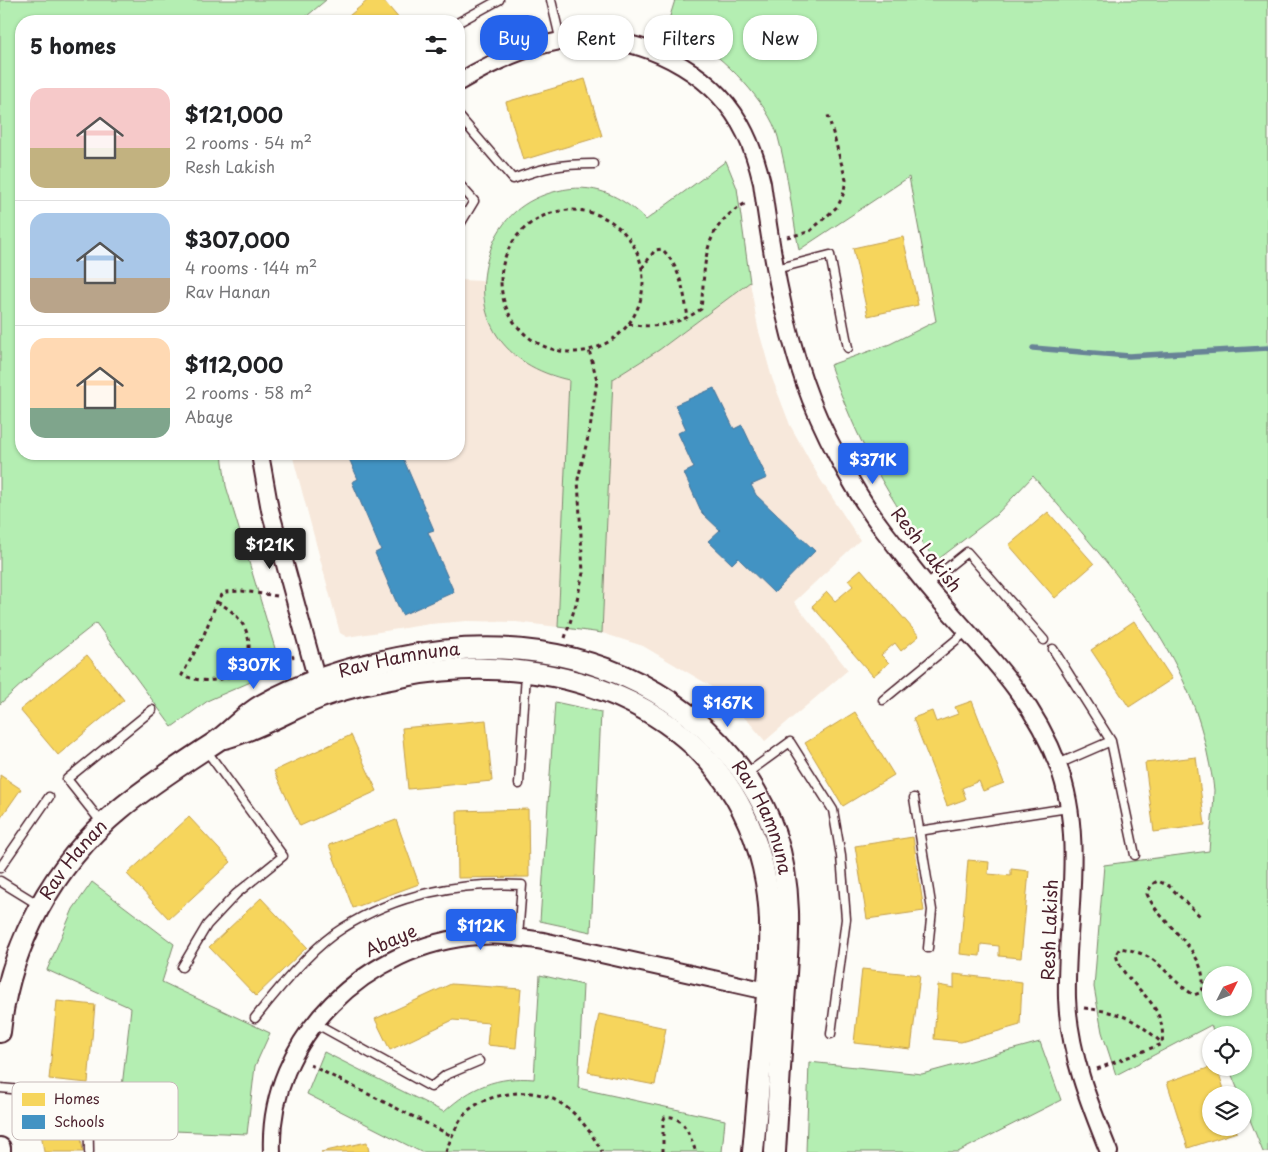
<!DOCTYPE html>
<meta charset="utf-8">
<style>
body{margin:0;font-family:"Playpen Sans",sans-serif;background:#f6f6f6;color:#202124;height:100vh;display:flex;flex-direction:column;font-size:19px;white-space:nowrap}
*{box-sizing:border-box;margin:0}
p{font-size:16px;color:#757577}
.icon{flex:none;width:28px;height:28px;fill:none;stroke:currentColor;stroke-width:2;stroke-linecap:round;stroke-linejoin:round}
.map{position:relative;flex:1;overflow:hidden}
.drawer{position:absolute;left:15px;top:15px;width:450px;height:445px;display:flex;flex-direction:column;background:#fff;border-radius:20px;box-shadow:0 1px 4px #0004}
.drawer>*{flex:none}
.top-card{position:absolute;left:480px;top:15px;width:475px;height:45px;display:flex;gap:10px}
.needle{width:32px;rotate:48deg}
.tools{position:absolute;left:1202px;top:966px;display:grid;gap:10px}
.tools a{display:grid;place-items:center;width:50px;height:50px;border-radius:50%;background:#fff;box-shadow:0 1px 4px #0004;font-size:25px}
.price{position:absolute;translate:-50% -42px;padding:0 11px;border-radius:5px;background:#2563eb;color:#fff;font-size:16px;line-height:32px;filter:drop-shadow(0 1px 2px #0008)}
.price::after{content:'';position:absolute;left:50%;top:30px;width:15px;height:11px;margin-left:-8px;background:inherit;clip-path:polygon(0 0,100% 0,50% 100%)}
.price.active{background:#222;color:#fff}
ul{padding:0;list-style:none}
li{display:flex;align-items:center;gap:15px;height:125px;padding:0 15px}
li+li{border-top:1px solid #e0e0e0}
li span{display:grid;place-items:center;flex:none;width:140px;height:100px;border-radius:15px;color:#555}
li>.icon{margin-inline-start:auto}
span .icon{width:60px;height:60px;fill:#fffc;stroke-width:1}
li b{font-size:21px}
h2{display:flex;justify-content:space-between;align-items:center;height:60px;padding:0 15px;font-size:21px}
.pill{padding:0 18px;border-radius:20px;background:#fff;box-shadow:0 1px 4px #0004;font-size:18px;line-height:45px}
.pill.active{background:#2563eb;color:#fff}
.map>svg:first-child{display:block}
</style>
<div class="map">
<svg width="1268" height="1152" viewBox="0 0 1268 1152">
<rect width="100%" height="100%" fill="#fdfcf7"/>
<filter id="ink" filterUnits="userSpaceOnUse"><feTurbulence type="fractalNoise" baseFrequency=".02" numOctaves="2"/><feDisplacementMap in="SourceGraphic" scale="10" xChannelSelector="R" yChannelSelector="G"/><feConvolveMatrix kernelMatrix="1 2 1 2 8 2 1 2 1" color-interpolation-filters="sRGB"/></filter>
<g filter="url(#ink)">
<!-- built -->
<path fill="#f7e8db" d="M459 280 484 281 483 301 553 377 569 379 558 627 516 622 467 621 430 624 347 637 340 633 292 454H459Z
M750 282 758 328 772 378 790 425 820 479 860 540 794 602 848 670 765 741 749 722 709 685 643 646 602 633 613 379 659 350Z"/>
<!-- green -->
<path fill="#b4eeb2" stroke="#7f866e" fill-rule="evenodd" d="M0 0H326L301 21H21V454H222L226 486 277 655 276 671 209 700 172 727 96 623 39 668 0 704Z
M675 0H1268V1152H1263L1244 1105V1095H1240L1229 1068H1244V1035H1215L1211 1025 1116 1075 1102 1032 1094 987 1104 865 1209 851C1210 831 1214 810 1214 790 1213 779 1210 767 1208 757 1187 645 1105 560 1033 476L996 515 936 561C889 502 855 436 830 365L890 344 936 321 909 177 799 250C792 213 788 174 778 137 769 103 722 55 691 38 683 34 674 32 666 29ZM1211 975H1244V1008H1211Z
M726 161 737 188 750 282 659 350 613 379 602 633 558 627 569 380C504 366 468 317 490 251 501 218 524 199 557 191 593 182 621 195 646 220Z
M555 702 601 712 591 932 540 921Z
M92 882 174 944 162 982 270 1033 255 1066 247 1134 150 1130 149 1117 119 1113 131 1008 47 970 73 909Z
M540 975 583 985 578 1088 725 1120 722 1152H421L307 1094 324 1052 444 1112C471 1087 497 1076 534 1079Z
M1040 1042 1061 1100 958 1152H806L809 1062 922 1074Z"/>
<!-- homes -->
<path fill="#f6d55c" stroke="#c29e4d" d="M368 0H383L401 21H343Z
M585 79 602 136 523 160 506 102Z
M903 237 918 305 868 316 853 248Z
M1048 512 1094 564 1055 598 1009 545Z
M861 569 919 636 901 651 895 643 881 655 889 663 873 676 812 606 827 592 835 601 853 586 848 580Z
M1134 621 1172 679 1129 707 1091 650Z
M87 655 124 700 58 755 20 710Z
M972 701 1004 783 983 791 979 781 962 788 966 799 947 806 913 718 932 711 936 722 958 714 955 707Z
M855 712 894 775 843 806 805 743Z
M486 720 492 781 408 789 402 728Z
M351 735 377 791 300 826 274 771Z
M1196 757 1205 825 1154 832 1145 763Z
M0 775 21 789 0 819Z
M528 809 529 877 458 878 457 811Z
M189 817 231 862 169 919 127 874Z
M396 820 419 884 353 908 329 845Z
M913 837 924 911 867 919 855 846Z
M968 860 989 862 988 874 1011 876V869L1029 871 1021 958 999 956V946L981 944 980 956 960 954Z
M261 898 307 947 256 996 209 947Z
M862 969 920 975 911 1049 854 1043Z
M954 974 1022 982 1020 1025 961 1042 934 1039 938 985 954 988Z
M451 984 521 989 516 1048 487 1045 489 1023 453 1020 390 1050 375 1019Z
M57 1001 95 1005 88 1083 49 1079Z
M599 1014 666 1028 655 1085 588 1072Z
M1211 1067 1217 1068 1226 1095H1211V1128H1236L1237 1132 1188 1148 1167 1082Z
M79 1121 83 1152H44L40 1126Z
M367 1142 369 1152H321Z"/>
<!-- schools -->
<path fill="#4393c3" stroke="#457095" d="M714 388 734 429 742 425 767 478 751 485 756 495 815 551 774 593 738 558 732 564 708 541 720 530 702 513 684 473 694 468 678 433 686 429 675 405Z
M347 454H413L403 458 434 530 428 532 454 592 402 615 375 553 381 550 352 482 358 479Z"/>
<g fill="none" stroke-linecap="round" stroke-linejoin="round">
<!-- stream -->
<path stroke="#688396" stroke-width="5.5" d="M1033 348 1129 356 1268 348"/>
<!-- service casing -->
<g stroke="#4a1f2b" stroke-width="11">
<path id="service" d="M551 0 561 42
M459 22 499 0
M459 116 513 179C545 167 560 164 594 164
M459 184 474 201 459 226
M776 269 830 255 848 348
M927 584 967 552 1044 640
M1053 649 1111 741 1135 855
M883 700 967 631
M1058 764 1111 741
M746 774 790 742 833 810 841 856 846 919 831 1034
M519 784 526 674
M914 798 932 910 928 948
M102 823 67 779 152 710
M919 831 1068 808
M0 868 49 797
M0 881 39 905
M182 967 207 925 236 894 283 856 206 750
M255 1018C277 990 313 946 343 928 396 894 460 882 522 885L518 937
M315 1023 431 1087 446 1075 479 1061
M0 1088 88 1096 89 1152"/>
</g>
<!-- minor casing -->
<g stroke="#4a1f2b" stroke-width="20">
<path id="minor" d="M459 82C499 58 547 37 594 39 655 42 718 77 745 133 753 149 758 166 762 183 771 249 782 318 804 381 820 428 854 492 884 531 903 555 921 580 941 602 987 654 1033 698 1058 765 1086 839 1065 922 1067 998 1069 1053 1089 1103 1109 1152
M260 454 270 510 320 691
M272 1152C267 1038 368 943 479 936 501 934 522 938 543 941L780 994"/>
</g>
<!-- tertiary casing -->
<g stroke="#4a1f2b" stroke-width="24">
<g id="tertiary">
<path d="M225 738C258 729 287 711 319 698 345 687 377 682 405 676 561 646 736 710 766 882 774 927 769 973 765 1017 761 1062 757 1107 753 1152"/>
<path id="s1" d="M0 1032C9 946 53 865 120 809 149 785 182 764 214 743 231 732 244 715 262 705 304 681 350 667 397 658 492 638 589 647 671 702 717 733 757 781 775 834 794 890 788 945 784 1002 781 1052 778 1102 775 1152"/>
<path d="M0 1148V1152"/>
</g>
</g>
<!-- path -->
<path stroke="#4a1f2b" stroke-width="3" stroke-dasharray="4 4" stroke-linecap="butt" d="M501 281a71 71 0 1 1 142 0a71 71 0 1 1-142 0Z
M787 237 809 232 838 206 843 195 846 180 828 115
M642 268 655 250 662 249C681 268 684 293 688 318
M629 324C653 329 681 324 701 309 706 263 700 227 748 202
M277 596 242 591 225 592 218 599 203 637 182 675C204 684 220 681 241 672L248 676 263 673 294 656
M217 602C245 616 259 643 241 672
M565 638 576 604 583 573 578 479 590 429 597 380 589 350
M1084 1008C1122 1013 1133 1017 1162 1043
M310 1065 452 1136
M1097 1069 1162 1044C1168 997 1122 987 1116 954L1120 948C1163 955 1162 975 1194 995L1202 992C1211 951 1161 927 1147 894L1152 884 1158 881 1169 886 1201 917
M446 1152C451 1137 458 1120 470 1109 482 1100 495 1096 509 1094 554 1086 582 1115 602 1152
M663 1152V1121L665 1117C684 1114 690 1137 696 1152"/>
<!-- service -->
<use href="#service" stroke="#fdfcf7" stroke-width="8"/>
<!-- minor -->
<use href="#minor" stroke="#fdfcf7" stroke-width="16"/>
<!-- tertiary -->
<use href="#tertiary" stroke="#fdfcf7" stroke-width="20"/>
</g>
</g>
<g text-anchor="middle" stroke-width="5" stroke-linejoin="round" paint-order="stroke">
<!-- street labels -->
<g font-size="18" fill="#4a1f2b" stroke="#fdfcf7">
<text transform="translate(926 550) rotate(52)" y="6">Resh Lakish</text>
<text dy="6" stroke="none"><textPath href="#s1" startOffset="581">Rav Hamnuna</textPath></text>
<text dy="6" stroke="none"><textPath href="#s1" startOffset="1015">Rav Hamnuna</textPath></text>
<text dy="6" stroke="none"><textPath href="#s1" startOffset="190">Rav Hanan</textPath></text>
<text transform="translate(1050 930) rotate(-88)" y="6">Resh Lakish</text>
<text transform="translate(391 941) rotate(-24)" y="6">Abaye</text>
</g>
</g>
<!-- legend -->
<rect x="12" y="1082" width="166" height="58" rx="8" fill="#fdfcf7" stroke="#c7baba" stroke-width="1"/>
<rect x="22" y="1093" width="23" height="13" fill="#f6d55c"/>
<rect x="22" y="1115" width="23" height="14" fill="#4393c3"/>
<g font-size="14" fill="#4a1f2b">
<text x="54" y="1104">Homes</text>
<text x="54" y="1127">Schools</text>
</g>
</svg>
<div class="tools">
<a><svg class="needle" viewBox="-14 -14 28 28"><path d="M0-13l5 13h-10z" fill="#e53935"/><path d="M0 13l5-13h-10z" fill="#757577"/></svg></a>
<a><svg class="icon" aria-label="locate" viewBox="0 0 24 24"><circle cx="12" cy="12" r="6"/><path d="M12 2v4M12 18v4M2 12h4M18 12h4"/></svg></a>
<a><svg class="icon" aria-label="layers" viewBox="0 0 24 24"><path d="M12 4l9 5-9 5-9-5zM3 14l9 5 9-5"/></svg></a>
</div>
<b class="price" style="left:873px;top:485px">$371K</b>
<b class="price active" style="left:270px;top:570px">$121K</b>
<b class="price" style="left:254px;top:690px">$307K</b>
<b class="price" style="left:728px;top:728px">$167K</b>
<b class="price" style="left:481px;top:951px">$112K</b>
<div class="top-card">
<a class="pill active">Buy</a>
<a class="pill">Rent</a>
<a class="pill">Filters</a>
<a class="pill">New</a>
</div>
<section class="drawer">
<h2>5 homes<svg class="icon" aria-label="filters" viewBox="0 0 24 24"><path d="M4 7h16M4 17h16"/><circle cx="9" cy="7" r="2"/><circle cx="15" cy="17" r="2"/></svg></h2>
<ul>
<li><span style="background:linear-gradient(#f6c9c9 60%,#c2b280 0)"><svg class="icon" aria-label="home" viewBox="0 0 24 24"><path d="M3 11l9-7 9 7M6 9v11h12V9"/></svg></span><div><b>$121,000</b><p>2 rooms · 54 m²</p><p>Resh Lakish</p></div></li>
<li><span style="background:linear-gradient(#a9c7e8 65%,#b9a48a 0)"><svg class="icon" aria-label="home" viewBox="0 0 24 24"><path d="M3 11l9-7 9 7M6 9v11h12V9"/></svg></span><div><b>$307,000</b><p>4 rooms · 144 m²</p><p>Rav Hanan</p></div></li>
<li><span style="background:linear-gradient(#ffd9b3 70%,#7fa58c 0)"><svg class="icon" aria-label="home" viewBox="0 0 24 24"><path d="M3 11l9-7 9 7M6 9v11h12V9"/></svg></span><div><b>$112,000</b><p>2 rooms · 58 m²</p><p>Abaye</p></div></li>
</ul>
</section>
</div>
